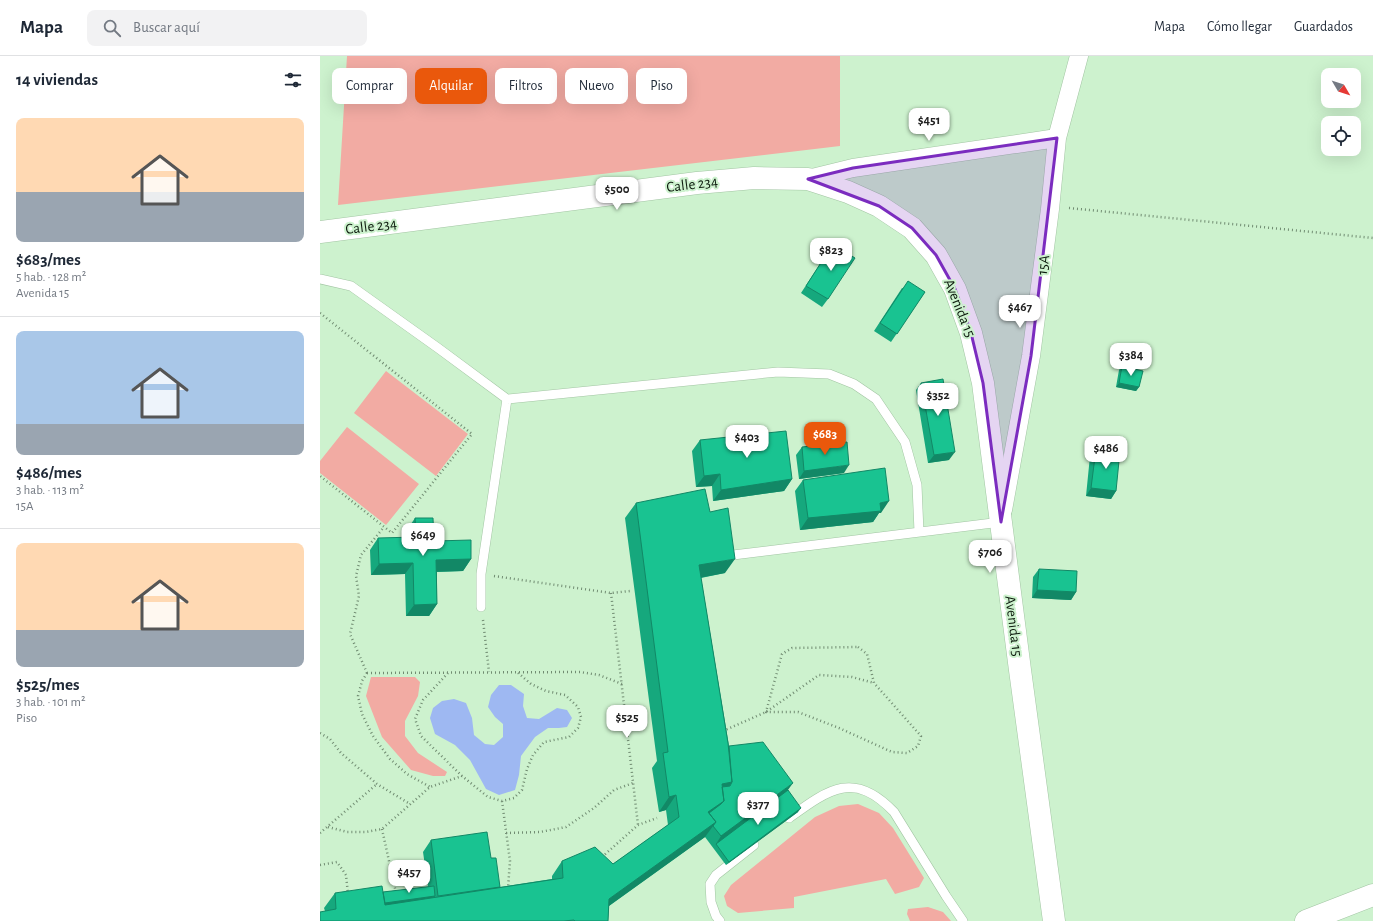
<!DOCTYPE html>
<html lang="es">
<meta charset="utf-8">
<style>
body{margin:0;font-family:"Alegreya Sans",sans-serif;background:#f2f2f3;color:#1f2937;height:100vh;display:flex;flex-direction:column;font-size:15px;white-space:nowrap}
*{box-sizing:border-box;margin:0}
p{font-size:13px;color:#747a83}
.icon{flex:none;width:22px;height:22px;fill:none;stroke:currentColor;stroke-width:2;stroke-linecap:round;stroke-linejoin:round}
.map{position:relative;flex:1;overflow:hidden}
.sheet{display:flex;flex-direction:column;background:#fff;width:320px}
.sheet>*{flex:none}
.top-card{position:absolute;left:12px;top:12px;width:380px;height:36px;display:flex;gap:8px}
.needle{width:26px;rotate:129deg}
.fabs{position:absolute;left:1001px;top:12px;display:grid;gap:8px}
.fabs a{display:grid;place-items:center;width:40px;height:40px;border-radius:8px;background:#fff;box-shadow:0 4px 16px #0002;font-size:20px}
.price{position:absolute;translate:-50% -34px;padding:0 9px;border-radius:8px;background:#fff;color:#222;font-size:13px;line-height:26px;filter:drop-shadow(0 1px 2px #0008)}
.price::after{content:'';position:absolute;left:50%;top:24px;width:12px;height:9px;margin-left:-6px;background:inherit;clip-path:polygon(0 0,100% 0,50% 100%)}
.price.selected{background:#ea580c;color:#fff}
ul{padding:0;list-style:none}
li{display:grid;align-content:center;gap:8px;height:212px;padding:0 16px}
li+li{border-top:1px solid #e0e1e3}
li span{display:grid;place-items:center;height:124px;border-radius:8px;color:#555}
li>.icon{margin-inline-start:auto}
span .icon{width:72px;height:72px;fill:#fffc;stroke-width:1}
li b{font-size:17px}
h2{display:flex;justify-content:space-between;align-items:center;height:48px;padding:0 16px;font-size:17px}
.pill{padding:0 14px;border-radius:8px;background:#fff;box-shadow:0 4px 16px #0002;font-size:14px;line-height:36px}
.pill.selected{background:#ea580c;color:#fff}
header{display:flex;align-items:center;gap:24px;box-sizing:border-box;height:56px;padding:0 20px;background:#fff;border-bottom:1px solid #e0e1e3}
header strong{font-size:19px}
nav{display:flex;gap:22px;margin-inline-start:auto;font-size:14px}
.search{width:280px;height:36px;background:#f2f2f3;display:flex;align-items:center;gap:10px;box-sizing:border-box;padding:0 14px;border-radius:8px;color:#747a83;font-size:15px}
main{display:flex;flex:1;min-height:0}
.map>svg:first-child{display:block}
</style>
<header>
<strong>Mapa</strong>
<div class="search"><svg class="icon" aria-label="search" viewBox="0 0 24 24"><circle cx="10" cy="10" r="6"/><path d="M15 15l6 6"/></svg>Buscar aquí</div>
<nav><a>Mapa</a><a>Cómo llegar</a><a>Guardados</a></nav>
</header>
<main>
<section class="sheet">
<h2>14 viviendas<svg class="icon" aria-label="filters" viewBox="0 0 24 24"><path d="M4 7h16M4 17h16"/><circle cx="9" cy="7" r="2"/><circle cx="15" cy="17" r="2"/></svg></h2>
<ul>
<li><span style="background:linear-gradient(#ffd9b3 60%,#9aa5b1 0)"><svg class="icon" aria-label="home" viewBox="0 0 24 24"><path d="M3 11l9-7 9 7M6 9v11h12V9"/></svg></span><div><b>$683/mes</b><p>5 hab. · 128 m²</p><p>Avenida 15</p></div></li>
<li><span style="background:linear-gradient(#a9c7e8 75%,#9aa5b1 0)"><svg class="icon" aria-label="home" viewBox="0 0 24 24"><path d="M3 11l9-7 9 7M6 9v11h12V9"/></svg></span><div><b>$486/mes</b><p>3 hab. · 113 m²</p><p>15A</p></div></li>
<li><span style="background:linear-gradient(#ffd9b3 70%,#9aa5b1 0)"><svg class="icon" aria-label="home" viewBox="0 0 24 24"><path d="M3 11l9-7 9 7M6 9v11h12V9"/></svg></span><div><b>$525/mes</b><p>3 hab. · 101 m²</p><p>Piso</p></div></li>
</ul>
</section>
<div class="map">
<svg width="1053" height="865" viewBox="0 0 1053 865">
<rect width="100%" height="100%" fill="#cdf2ce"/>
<!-- green -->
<path fill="#f2aba3" d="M27 0H520V90L18 149Z
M66 315 148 378 116 420 34 357Z
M27 371 99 428 66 469 0 417V405Z
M51 621H95L100 626 98 640 85 665V680L98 697 127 716 125 720H113L91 714 62 681 46 640Z
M538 748 559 757 573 772 604 822 599 831 575 838 566 823 474 841V852L418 857 407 850 404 840 411 829 495 761 519 750Z
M608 851 623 856 631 865H590L587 858 588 853Z"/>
<!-- water -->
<path fill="#9eb8f2" d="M179 629H191L204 638 203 650 207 662 219 663 237 652 247 654 252 662 247 671 239 672H228L215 681 201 700 199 719 195 734 179 739 166 733 150 704 135 689 115 678 110 662 113 652 122 645 134 643 146 647 152 662 154 679 165 688 174 689 183 681V668L175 661 168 651 171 639Z"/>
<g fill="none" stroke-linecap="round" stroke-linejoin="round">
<!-- lane casing -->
<g stroke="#a2c5a3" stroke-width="10">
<path id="lane" d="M0 223 31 230 118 292 187 343 458 316 509 318 534 328 556 343 585 386 597 429 599 476
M413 499 681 466
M161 551V518L187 343
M469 762C509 733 534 714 574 756L626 840 643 865
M400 865 396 860 391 846 390 828 396 819 434 789"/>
</g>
<!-- street casing -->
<g stroke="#a2c5a3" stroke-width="19">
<path id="street" d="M488 123 533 112 737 82
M683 454 711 300 730 153 737 82 759 0"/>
</g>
<!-- secondary casing -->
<g stroke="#a2c5a3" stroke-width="23">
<path id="secondary" d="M0 176 377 127 434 122 488 123 528 136 559 150 592 172 616 199 635 233 651 277 663 327 700 614 734 865
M986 865 1053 839"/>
</g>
<!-- path -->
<path stroke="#718c72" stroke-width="2.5" stroke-dasharray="1 3" stroke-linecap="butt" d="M749 152 1053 182
M0 257 152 378 72 477 0 420
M174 520 291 537 310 535
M291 537 318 769
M163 564 169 616
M538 591 547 598 554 627 601 680 598 690 587 697 572 696 519 672 478 656H446L462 598 472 592Z
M47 617 260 616 279 619 302 628
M47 617 30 578 39 540 36 520 41 499 64 471
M47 617 42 625 38 640 42 658 53 680 70 703 87 718 110 731
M128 617 103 644 95 663 101 680 142 720 168 741 182 745 194 742 202 734 207 713 213 699 224 686 249 681 258 672 261 661 258 651 245 639 226 635 211 628 197 616
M403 675 446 656 499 619 532 621 554 627
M0 677 10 683 21 697 57 728 90 748
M182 745 190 805 188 832
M8 771 27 776H46L62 773 110 731 142 720
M62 773 76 837
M0 777 57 728
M186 777 220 776 246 771 274 752 294 734 313 727
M282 801 318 769 337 762
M0 809 17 806 26 819 28 838"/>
<!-- lane -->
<use href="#lane" stroke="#fff" stroke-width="9"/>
<!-- street -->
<use href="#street" stroke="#fff" stroke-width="18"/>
<!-- secondary -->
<use href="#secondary" stroke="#fff" stroke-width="22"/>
</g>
<!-- wall -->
<path fill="#16a87d" d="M513 188 508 243 502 251 481 237Z
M582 232 605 236 571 286 554 275Z
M802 310 819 331 816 335 796 331 799 314Z
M601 327 629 404 608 407 596 334Z
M380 384 472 423 464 435 393 445 392 430 376 431 372 395Z
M482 391 524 417 479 423 476 399Z
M776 393 796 435 791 443 766 440 770 400Z
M483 424 561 457H559L553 466 480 474 475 435Z
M316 447 390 456 405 517 381 522 409 690 468 734 478 756 406 809 385 781 289 850 288 865H0L5 855 4 852 15 837 63 836 108 831 103 796 111 784 171 802 180 831 232 823V820L242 805 293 808 348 769 346 754 339 756 332 712 337 705 305 462Z
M95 462 114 485 151 503 143 515 117 516V548L109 560H86L85 518 51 519 50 494 58 482H88L87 474Z
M719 513 756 536 751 544 712 542 713 521Z"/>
<!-- shaded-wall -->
<path fill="#128866" d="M799 327 819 331 816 335 796 331Z
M635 396 629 404 608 407 614 399Z
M529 409 524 417 479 423 484 415Z
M400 418 392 430 376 431 384 420Z
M472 423 464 435 393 445 401 434Z
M771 432 796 435 791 443 766 440Z
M569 445 561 457H559L553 466 480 474 488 462Z
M151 503 143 515 108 516 116 504Z
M415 503 405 517 368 524 379 509Z
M93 507 85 518 51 519 59 508Z
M717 534 756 536 751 544 712 542Z
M117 548 109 560H86L94 549Z
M412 726 402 741V728Z
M473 727 465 738 396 788 401 780Z
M356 739 346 754 339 756 349 741Z
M404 745 393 760 388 763V756Z
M481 752 478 756 406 809 409 806Z
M396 766 385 781 279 857 289 843Z
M115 840 110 848 53 855 59 847Z"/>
<!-- building -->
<path fill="#19c391" stroke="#128866" d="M513 188 535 202 508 243 486 230Z
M588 225 605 236 577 278 560 267Z
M802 310 823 315 819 331 799 327Z
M623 323 635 396 614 399 601 327Z
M466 375 472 423 401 434 400 418 384 420 380 384Z
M527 386 529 409 484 415 482 391Z
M776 393 800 395 796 435 771 432Z
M565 412 569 445 560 447 561 455 488 462 483 424Z
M385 433 390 456 408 452 415 503 379 509 408 687 412 726 402 728 404 745 388 756 396 766 289 843 288 865H255L254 864 244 865H0V856L16 853 15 837 62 830 65 849 243 822 242 805 275 791 293 808 359 761 356 739 349 741 343 697 348 696 316 447Z
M95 462H113L114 485 151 484V503L116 504 117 548 94 549 93 507 59 508 58 482 96 481Z
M719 513 757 515 756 536 717 534Z
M443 686 473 727 401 780 393 770 396 766 389 757 401 748 404 745 402 731 410 730 412 726 409 690Z
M468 734 481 752 409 806 396 788Z
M167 776 171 802H176L180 831 118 840 111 784Z
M114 830 115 840 65 847 63 836Z"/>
<!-- marked area -->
<path fill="#7b2cbf" fill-opacity="0.2" stroke="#7b2cbf" stroke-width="3" stroke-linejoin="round" d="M737 82 711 300 681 466 663 327 651 277 635 233 616 199 592 172 559 150 488 123 533 112Z"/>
<g text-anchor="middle" stroke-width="4" stroke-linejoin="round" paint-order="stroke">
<!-- street labels -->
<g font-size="15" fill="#0d1b0e" stroke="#cdf2ce">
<text transform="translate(372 128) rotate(-7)" y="5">Calle 234</text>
<text transform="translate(51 170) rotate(-7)" y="5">Calle 234</text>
<text transform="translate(723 209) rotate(-83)" y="5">15A</text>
<text transform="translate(640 252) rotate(68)" y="5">Avenida 15</text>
<text transform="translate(694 570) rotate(83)" y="5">Avenida 15</text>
</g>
</g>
</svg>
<div class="fabs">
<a><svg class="needle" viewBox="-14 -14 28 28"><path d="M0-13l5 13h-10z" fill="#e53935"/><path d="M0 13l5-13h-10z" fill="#747a83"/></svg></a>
<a><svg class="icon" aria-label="locate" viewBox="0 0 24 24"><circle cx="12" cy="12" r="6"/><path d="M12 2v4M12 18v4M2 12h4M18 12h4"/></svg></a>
</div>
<b class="price" style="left:609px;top:86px">$451</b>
<b class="price" style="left:297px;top:155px">$500</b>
<b class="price" style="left:511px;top:216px">$823</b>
<b class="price" style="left:700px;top:273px">$467</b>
<b class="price" style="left:811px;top:321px">$384</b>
<b class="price" style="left:618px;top:361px">$352</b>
<b class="price selected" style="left:505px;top:400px">$683</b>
<b class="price" style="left:427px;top:403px">$403</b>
<b class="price" style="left:786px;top:414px">$486</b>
<b class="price" style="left:103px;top:501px">$649</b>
<b class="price" style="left:670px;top:518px">$706</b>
<b class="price" style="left:307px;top:683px">$525</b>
<b class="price" style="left:438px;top:770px">$377</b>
<b class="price" style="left:89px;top:838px">$457</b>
<div class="top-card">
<a class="pill">Comprar</a>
<a class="pill selected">Alquilar</a>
<a class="pill">Filtros</a>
<a class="pill">Nuevo</a>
<a class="pill">Piso</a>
</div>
</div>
</main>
